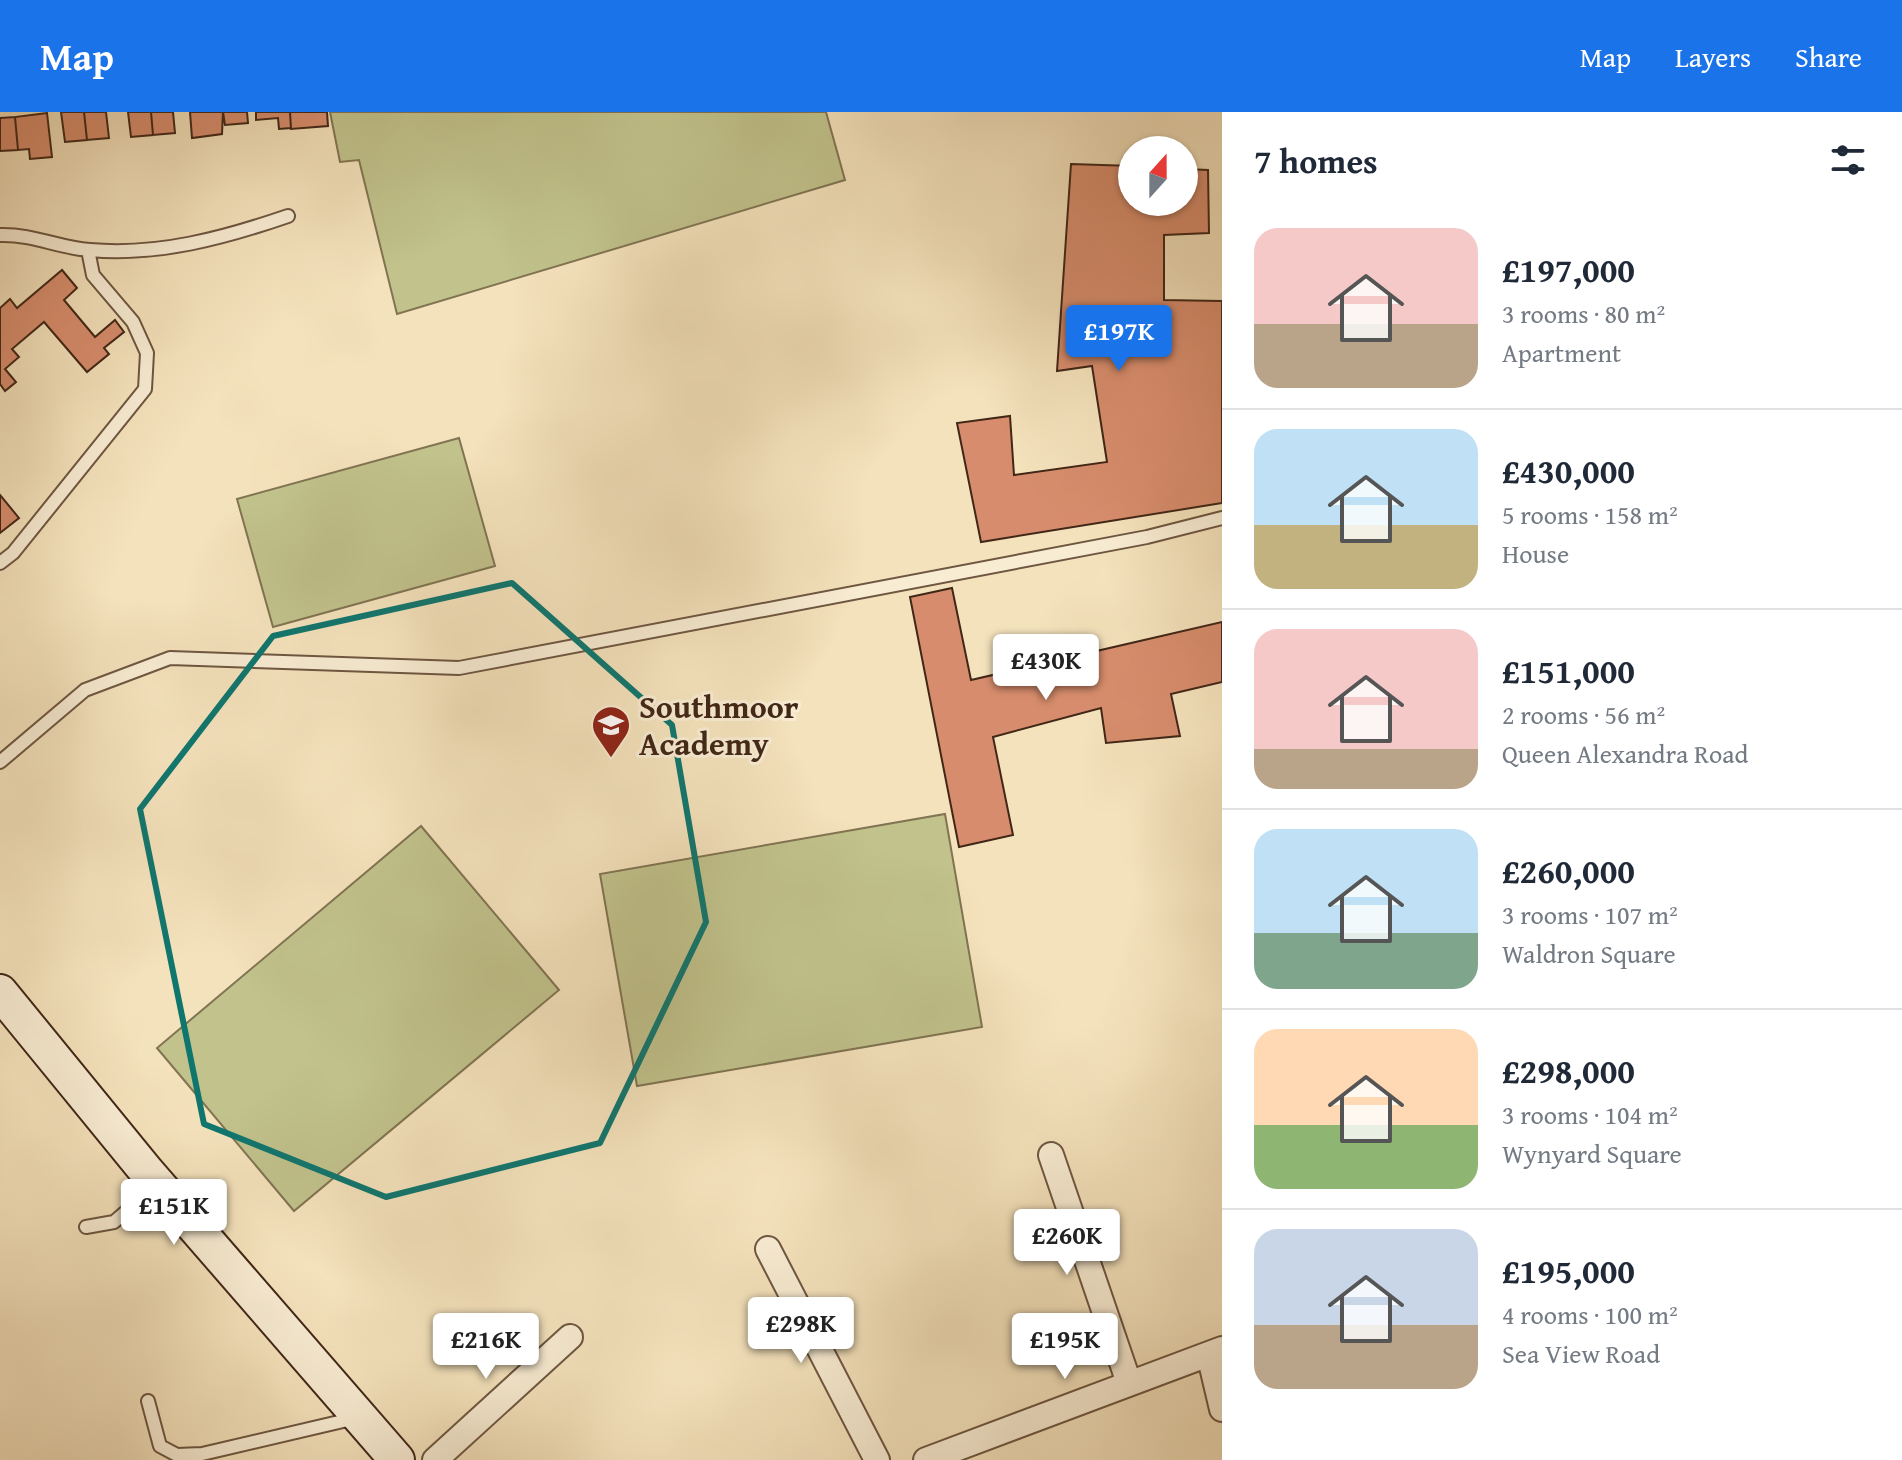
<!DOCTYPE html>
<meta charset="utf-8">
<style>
body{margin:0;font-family:"Gentium Book Plus",serif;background:#f6f6f7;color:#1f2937;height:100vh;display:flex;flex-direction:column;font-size:30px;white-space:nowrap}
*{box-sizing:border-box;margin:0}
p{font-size:26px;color:#747a83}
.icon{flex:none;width:44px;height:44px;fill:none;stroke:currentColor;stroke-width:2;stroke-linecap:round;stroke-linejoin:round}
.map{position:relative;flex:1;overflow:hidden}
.panel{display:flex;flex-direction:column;background:#fff;width:680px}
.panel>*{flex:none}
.needle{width:52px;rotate:21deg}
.fabs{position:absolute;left:1118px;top:24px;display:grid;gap:16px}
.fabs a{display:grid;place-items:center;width:80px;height:80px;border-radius:50%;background:#fff;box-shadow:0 2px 6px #0004;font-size:40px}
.price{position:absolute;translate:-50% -68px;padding:0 18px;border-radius:8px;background:#fff;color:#222;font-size:26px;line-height:52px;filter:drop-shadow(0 2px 4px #0008)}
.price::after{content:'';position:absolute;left:50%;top:48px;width:24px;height:18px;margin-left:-12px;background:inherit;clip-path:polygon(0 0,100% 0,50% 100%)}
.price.on{background:#1a73e8;color:#fff}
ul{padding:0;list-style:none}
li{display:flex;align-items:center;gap:24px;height:200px;padding:0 32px}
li+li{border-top:2px solid #e0e1e3}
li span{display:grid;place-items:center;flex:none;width:224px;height:160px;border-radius:24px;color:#555}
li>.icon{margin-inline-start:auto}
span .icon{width:96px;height:96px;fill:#fffc;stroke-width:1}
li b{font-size:34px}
h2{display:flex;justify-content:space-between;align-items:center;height:96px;padding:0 32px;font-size:34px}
header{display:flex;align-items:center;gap:48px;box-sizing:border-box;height:112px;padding:0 40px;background:#1a73e8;color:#fff}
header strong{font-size:38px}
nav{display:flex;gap:44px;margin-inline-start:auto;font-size:28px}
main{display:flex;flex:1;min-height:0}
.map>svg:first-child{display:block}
</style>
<header>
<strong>Map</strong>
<nav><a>Map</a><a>Layers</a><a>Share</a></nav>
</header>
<main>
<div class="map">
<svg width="1222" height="1348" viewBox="0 0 1222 1348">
<rect width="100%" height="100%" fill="#f4e2bc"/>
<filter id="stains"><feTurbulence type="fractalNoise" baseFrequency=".0025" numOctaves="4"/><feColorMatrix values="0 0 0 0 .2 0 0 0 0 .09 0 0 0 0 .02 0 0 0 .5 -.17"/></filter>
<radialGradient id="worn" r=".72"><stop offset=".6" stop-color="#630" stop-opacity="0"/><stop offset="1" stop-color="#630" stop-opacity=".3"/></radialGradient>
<!-- green -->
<path fill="#c1c28c" stroke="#817452" stroke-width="2" d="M330 0H826L845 68 397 202 359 48 340 50Z
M459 326 495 454 273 515 237 387Z
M945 702 982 915 637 974 600 762Z
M421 714 559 878 294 1099 157 936Z"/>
<!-- building -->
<path fill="#d78d6d" stroke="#412717" stroke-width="2" d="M61 0H84L87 28 65 30Z
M84 0H106L109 26 87 28Z
M128 0H151L153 23 131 25Z
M151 0H173L175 21 153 23Z
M190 0H223L222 22 192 26Z
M223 0H247L248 11 225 13Z
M256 0H290L291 16 279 17 278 6 256 8Z
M290 0H327L328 14 291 17Z
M47 1 52 45 30 47 29 37 18 38 15 5Z
M15 5 18 38 0 39V6Z
M1071 52 1132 54V90H1184V57L1208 58 1209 121 1164 123V188L1222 189V391L981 430 957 311 1010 304 1014 363 1107 350 1092 254 1057 259Z
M62 158 77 176 64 188 95 225 115 208 124 220 104 236 109 242 87 260 44 210 12 237 19 245 5 257 16 270 5 279 0 272V196L10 187 17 196Z
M0 383 19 406 0 421Z
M952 476 971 568 1222 510V570L1171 582 1180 624 1106 631 1101 596 993 625 1013 723 959 735 910 485Z"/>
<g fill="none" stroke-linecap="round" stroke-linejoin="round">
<!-- lane casing -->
<g stroke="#6e5640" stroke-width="16">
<path id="lane" d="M0 123C34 122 58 136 90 138 158 144 224 126 288 104
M0 451 13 441 145 277 147 241 133 210 93 163 88 138
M0 650 85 578 170 546 459 556 1147 425 1222 406
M86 1115 114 1110 157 1073
M148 1289 160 1334 177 1343 202 1342 356 1306"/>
</g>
<!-- street casing -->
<g stroke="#6e5640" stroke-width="28">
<path id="street" d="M1051 1043 1129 1271
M768 1137 877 1348
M1209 1242 1222 1297
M435 1348 570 1225
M926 1348 1222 1237"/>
</g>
<!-- secondary casing -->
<g stroke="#412717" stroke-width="38">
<path id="secondary" d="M0 880 147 1060 397 1348"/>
</g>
<!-- lane -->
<use href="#lane" stroke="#f8ecd3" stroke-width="12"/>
<!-- street -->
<use href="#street" stroke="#f8ecd3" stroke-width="24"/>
<!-- secondary -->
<use href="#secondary" stroke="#f8ecd3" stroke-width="34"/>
</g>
<!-- marked area -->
<path fill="none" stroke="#0f766e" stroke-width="6" stroke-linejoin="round" d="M512 471 672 613 706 810 600 1031 386 1085 204 1012 140 697 273 524Z"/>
<!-- icons -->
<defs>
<g id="school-pin" transform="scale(2)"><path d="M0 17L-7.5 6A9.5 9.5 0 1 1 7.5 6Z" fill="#8f2418" stroke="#f8ecd3"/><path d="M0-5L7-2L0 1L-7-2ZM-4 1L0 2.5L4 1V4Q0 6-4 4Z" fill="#fff"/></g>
</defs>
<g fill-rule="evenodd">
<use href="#school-pin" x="611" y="613"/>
</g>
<g text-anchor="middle" stroke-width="6" stroke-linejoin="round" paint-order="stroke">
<!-- poi labels -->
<g font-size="32" font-weight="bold" fill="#412717" stroke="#f8ecd3" text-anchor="start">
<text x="639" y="606">Southmoor<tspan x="639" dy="37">Academy</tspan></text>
</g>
</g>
<rect width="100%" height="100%" filter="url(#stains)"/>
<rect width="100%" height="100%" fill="url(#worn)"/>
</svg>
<div class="fabs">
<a><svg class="needle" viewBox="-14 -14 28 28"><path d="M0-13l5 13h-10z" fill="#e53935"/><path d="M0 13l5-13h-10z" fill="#747a83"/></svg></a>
</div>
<b class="price on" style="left:1119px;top:261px">£197K</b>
<b class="price" style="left:1046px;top:590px">£430K</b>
<b class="price" style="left:174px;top:1135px">£151K</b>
<b class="price" style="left:1067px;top:1165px">£260K</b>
<b class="price" style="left:801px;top:1253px">£298K</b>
<b class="price" style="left:486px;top:1269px">£216K</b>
<b class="price" style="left:1065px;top:1269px">£195K</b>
</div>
<section class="panel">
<h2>7 homes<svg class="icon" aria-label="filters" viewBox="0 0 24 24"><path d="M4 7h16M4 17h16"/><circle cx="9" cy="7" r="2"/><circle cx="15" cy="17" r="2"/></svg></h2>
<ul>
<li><span style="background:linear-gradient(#f6c9c9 60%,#b9a48a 0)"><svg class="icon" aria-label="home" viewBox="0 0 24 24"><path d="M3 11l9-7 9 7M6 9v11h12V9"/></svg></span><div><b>£197,000</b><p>3 rooms · 80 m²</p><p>Apartment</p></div></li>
<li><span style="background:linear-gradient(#bfe0f5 60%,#c2b280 0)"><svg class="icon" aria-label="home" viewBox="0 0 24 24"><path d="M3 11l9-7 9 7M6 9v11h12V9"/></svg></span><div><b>£430,000</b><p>5 rooms · 158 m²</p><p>House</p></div></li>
<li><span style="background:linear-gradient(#f6c9c9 75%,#b9a48a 0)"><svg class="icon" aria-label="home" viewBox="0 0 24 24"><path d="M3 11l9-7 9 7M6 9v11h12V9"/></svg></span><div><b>£151,000</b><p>2 rooms · 56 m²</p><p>Queen Alexandra Road</p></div></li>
<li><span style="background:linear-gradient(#bfe0f5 65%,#7fa58c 0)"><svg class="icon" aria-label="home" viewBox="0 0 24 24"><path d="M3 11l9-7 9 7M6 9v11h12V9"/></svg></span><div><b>£260,000</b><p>3 rooms · 107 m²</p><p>Waldron Square</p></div></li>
<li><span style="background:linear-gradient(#ffd9b3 60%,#8fb573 0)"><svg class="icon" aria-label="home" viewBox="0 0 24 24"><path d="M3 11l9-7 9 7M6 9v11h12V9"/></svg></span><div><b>£298,000</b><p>3 rooms · 104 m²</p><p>Wynyard Square</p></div></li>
<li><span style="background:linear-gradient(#c9d6e8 60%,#b9a48a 0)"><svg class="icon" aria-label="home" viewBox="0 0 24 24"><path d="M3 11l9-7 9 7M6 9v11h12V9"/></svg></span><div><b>£195,000</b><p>4 rooms · 100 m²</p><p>Sea View Road</p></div></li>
</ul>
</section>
</main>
